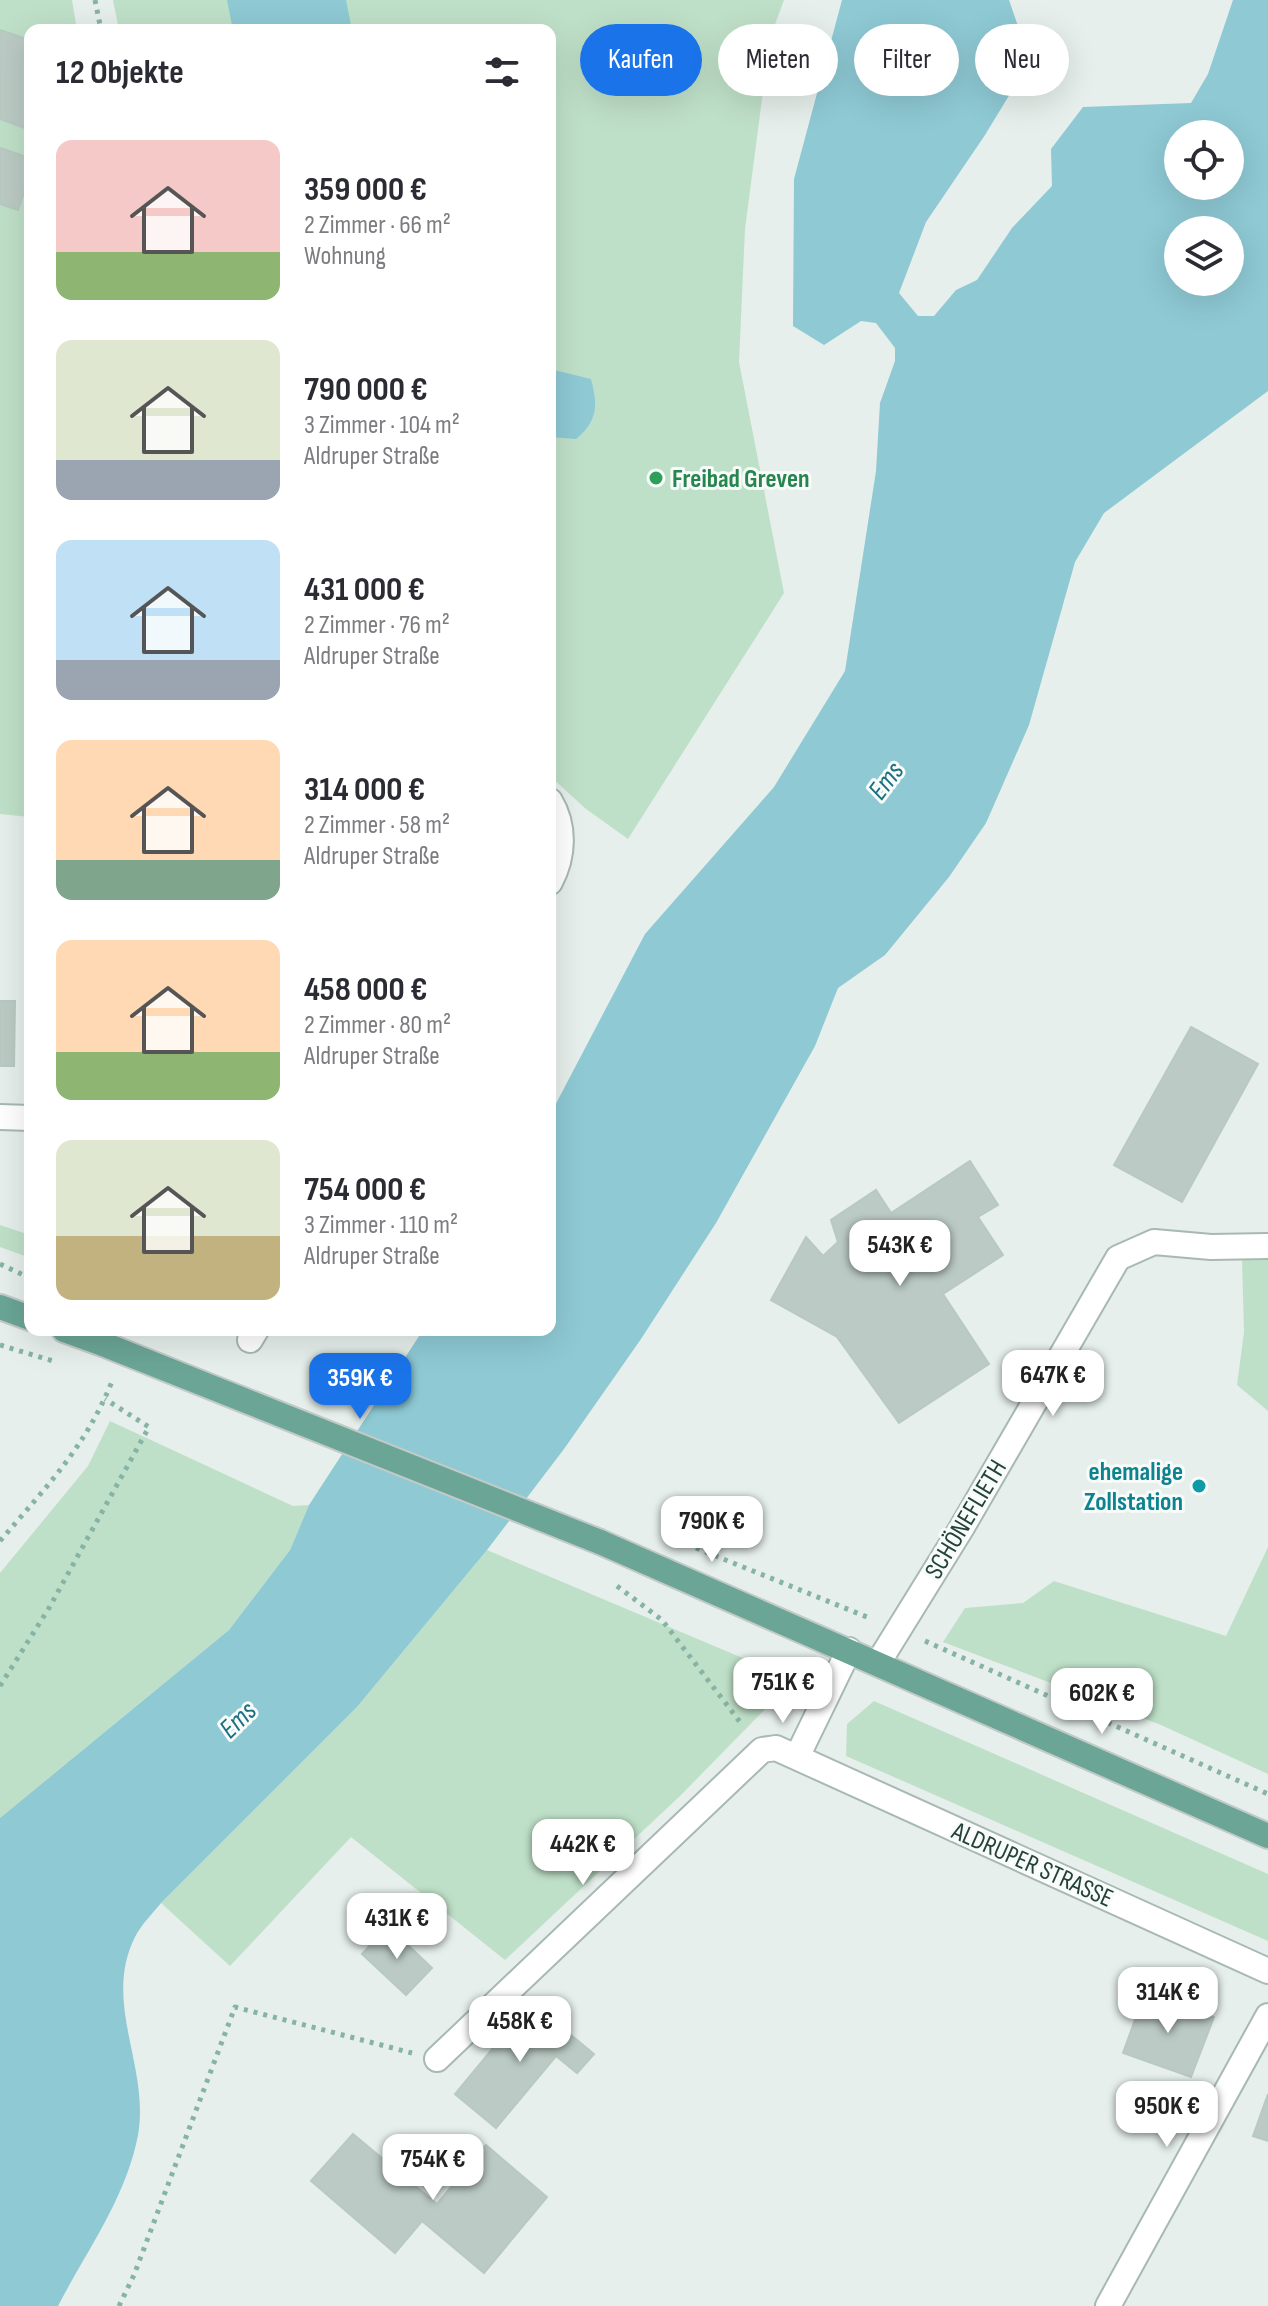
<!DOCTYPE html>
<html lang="de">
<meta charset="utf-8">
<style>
body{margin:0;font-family:"Sofia Sans Condensed",sans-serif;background:#f2f2f3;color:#2b2b33;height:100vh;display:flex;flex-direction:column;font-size:30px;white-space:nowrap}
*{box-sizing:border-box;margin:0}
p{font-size:26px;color:#7c7c81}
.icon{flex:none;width:44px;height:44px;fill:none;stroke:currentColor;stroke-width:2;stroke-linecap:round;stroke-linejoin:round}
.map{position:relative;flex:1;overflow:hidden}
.side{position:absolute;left:24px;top:24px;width:532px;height:1312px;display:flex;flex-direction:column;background:#fff;border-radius:16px;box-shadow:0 8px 32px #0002}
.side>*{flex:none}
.hud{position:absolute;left:580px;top:24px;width:568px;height:72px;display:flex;gap:16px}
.buttons{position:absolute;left:1164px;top:120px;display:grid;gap:16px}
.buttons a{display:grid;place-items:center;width:80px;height:80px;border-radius:50%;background:#fff;box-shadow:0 8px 32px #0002;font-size:40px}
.price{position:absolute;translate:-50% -68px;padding:0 18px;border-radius:16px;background:#fff;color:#222;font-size:26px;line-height:52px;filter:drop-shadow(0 2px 4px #0008)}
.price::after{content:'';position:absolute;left:50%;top:48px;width:24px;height:18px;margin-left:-12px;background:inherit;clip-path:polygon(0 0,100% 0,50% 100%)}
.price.active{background:#1a73e8;color:#fff}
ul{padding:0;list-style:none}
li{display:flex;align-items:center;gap:24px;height:200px;padding:0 32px}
li span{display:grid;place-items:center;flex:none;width:224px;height:160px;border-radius:16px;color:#555}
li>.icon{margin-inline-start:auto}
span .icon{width:96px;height:96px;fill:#fffc;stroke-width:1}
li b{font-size:34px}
h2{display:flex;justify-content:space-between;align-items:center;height:96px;padding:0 32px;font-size:34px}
.chip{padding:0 28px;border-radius:36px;background:#fff;box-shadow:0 8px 32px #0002;font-size:28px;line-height:72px}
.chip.active{background:#1a73e8;color:#fff}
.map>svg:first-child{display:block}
</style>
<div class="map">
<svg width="1268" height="2306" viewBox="0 0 1268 2306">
<rect width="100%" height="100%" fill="#e6efeb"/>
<!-- green -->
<path fill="#bfe0c8" d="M0 0H72L77 30H30V817L0 814Z
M113 0H784L770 38 745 229 739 362 784 593 628 839 586 809 550 776V30H119Z
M0 1225 30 1235 25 1256 0 1247Z
M1242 1259 1268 1260V1411L1237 1385 1244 1332Z
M110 1421 293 1506 309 1505 290 1550 229 1630 0 1818V1573L88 1466Z
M1268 1547V1774L1161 1725 943 1642 965 1608 1023 1603 1054 1581 1226 1636Z
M487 1550 778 1673V1696L680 1796 505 1960 351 1837 230 1966 161 1903 357 1707Z
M874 1701 1268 1874V1941L846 1756 847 1724Z"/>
<!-- water -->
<path fill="#8ec9d4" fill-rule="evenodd" d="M227 0H346L352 30H233Z
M842 0H1009L1030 61 985 135 926 222 899 293 918 316H934L956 290 977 280 1012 228 1052 186 1051 149 1083 107 1191 103 1208 74 1233 0H1268V391L1104 513 1075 562 1029 725 986 823 949 877 885 955 838 988 815 1046 716 1223 641 1339 564 1449 487 1550 357 1707 161 1903C152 1914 141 1925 135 1937 102 2003 150 2066 138 2135 126 2198 87 2250 58 2306H0V1818L229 1630 290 1550 309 1505 423 1330H550V1115L645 934 774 787 845 671 876 471 880 403 895 361V348L876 323 861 321 824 345 793 326 794 179ZM1178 134H1230V186H1178ZM1178 230H1230V282H1178Z
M550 369 591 379C598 405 598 421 576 439L550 437Z"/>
<!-- building -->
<path fill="#bbcac4" stroke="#b8c9c2" stroke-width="2" d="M0 30 30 40V130L0 119Z
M0 148 30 158V175L18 210 0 204Z
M0 1001H15L14 1066H0Z
M1191 1027 1258 1064 1182 1202 1114 1165Z
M970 1161 998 1205 978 1217 1003 1255 943 1294 989 1364 899 1423 837 1337 771 1300 806 1237 823 1256 838 1242 831 1220 876 1190 891 1213Z
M388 1926 432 1968 406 1995 362 1954Z
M1145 1992 1214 2017 1191 2077 1123 2053Z
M531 2002 594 2054 577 2073 556 2056 496 2128 455 2094Z
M1268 2094V2141L1253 2136Z
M353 2134 437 2204 486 2145 547 2197 484 2273 422 2221 395 2253 311 2181Z"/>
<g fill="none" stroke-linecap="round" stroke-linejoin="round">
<!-- minor casing -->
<g stroke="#a8b8b2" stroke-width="28">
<path id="minor" d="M550 801C565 826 564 856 550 882
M0 1117 30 1118
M250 1340 256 1330
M878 1663 961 1529 1118 1258 1154 1242 1211 1247 1268 1246
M797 1757 849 1650
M437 2059 762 1750 776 1748 1268 1971
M1108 2306 1268 2016"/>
</g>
<!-- major casing -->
<g stroke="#c2cac8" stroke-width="28">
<path id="major" d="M0 1307 30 1318
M64 1330 103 1344
M600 1542 1268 1836"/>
</g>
<!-- path -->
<path stroke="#86b3a5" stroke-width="5" stroke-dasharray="4 6" stroke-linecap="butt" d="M95 0 101 30
M0 1264 30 1278
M0 1345 53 1361
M0 1541C46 1487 86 1447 113 1379
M696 1548 872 1619
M617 1586 662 1620 743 1726
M925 1641 1268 1794
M0 1686 49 1608 149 1427 105 1399
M119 2306 134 2275 235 2007 412 2053"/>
<!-- minor -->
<use href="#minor" stroke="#fff" stroke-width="24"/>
<!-- major -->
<use href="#major" stroke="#6aa596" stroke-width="24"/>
<!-- major-bridge casing -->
<g stroke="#c2cac8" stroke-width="28" stroke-linecap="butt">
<path id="major-bridge" d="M103 1344 600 1542"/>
</g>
<!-- major-bridge -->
<use href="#major-bridge" stroke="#6aa596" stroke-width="24"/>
</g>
<!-- markers -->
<circle fill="#2e9e5b" stroke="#f7fbf9" stroke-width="3" cx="656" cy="478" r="8"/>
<circle fill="#0f9aa8" stroke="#f7fbf9" stroke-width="3" cx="1199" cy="1486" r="8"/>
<g text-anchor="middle" stroke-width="6" stroke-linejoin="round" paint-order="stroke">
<!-- leisure labels -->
<g font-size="26" font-weight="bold" fill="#27864d" stroke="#f7fbf9" text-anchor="start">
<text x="672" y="487">Freibad Greven</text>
</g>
<!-- culture labels -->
<g font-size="26" font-weight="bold" fill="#0d838f" stroke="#f7fbf9" text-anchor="end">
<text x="1183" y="1480">ehemalige<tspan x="1183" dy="30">Zollstation</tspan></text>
</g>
<!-- street labels -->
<g font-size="26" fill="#24423a" stroke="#f7fbf9">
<text transform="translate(965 1519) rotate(-59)" y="9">SCHÖNEFLIETH</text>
<text transform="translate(1033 1864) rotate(24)" y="9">ALDRUPER STRASSE</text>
</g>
<!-- water labels -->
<g font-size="28" font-style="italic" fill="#1c6f80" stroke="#f7fbf9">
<text transform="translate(885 780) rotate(-53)" y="10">Ems</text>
<text transform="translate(237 1719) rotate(-44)" y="10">Ems</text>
</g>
</g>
</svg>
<div class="buttons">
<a><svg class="icon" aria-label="locate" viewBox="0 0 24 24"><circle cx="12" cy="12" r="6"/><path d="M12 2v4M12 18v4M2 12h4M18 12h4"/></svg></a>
<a><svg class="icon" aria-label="layers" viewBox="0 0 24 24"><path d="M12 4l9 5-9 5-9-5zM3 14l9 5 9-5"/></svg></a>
</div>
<b class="price" style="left:900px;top:1288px">543K €</b>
<b class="price" style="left:1053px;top:1418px">647K €</b>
<b class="price active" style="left:360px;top:1421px">359K €</b>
<b class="price" style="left:712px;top:1564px">790K €</b>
<b class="price" style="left:783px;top:1725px">751K €</b>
<b class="price" style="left:1102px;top:1736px">602K €</b>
<b class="price" style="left:583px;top:1887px">442K €</b>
<b class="price" style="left:397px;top:1961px">431K €</b>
<b class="price" style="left:1168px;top:2035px">314K €</b>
<b class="price" style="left:520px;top:2064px">458K €</b>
<b class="price" style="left:1167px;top:2149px">950K €</b>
<b class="price" style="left:433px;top:2202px">754K €</b>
<div class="hud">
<a class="chip active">Kaufen</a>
<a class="chip">Mieten</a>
<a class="chip">Filter</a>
<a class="chip">Neu</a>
</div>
<section class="side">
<h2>12 Objekte<svg class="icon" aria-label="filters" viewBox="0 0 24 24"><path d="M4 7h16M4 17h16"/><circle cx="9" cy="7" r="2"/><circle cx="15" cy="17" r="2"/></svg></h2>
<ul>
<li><span style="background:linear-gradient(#f6c9c9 70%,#8fb573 0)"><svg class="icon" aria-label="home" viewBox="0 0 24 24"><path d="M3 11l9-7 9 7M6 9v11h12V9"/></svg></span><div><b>359 000 €</b><p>2 Zimmer · 66 m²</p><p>Wohnung</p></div></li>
<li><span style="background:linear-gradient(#dfe7d0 75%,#9aa5b1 0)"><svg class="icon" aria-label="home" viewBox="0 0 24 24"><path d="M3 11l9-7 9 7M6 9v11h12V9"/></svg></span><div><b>790 000 €</b><p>3 Zimmer · 104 m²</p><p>Aldruper Straße</p></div></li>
<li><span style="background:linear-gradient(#bfe0f5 75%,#9aa5b1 0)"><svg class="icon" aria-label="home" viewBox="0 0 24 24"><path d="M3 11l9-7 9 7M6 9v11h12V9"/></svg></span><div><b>431 000 €</b><p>2 Zimmer · 76 m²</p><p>Aldruper Straße</p></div></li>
<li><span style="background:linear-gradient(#ffd9b3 75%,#7fa58c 0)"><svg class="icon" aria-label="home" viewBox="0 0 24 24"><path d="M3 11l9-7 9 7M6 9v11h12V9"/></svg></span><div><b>314 000 €</b><p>2 Zimmer · 58 m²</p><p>Aldruper Straße</p></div></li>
<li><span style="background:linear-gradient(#ffd9b3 70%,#8fb573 0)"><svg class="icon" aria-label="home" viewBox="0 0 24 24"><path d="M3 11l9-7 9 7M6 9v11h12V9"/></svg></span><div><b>458 000 €</b><p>2 Zimmer · 80 m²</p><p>Aldruper Straße</p></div></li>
<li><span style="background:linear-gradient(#dfe7d0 60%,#c2b280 0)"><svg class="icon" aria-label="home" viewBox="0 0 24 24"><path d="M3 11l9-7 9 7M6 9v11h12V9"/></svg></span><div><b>754 000 €</b><p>3 Zimmer · 110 m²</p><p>Aldruper Straße</p></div></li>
</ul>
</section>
</div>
